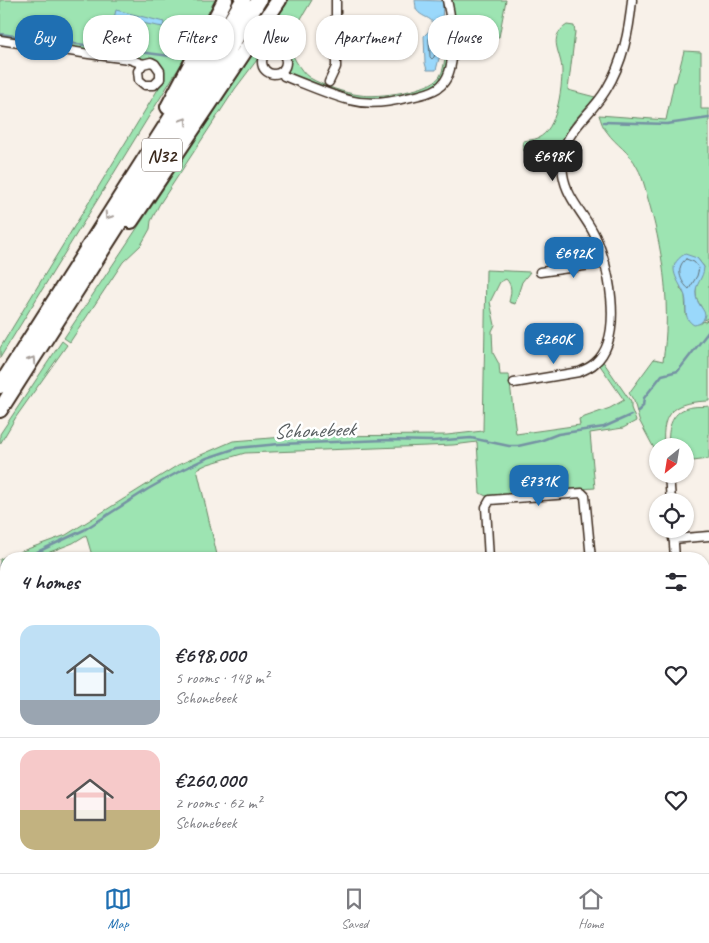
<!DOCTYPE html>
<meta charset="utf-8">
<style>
body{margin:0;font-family:Caveat,sans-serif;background:#f2f2f3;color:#2b2b33;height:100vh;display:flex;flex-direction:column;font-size:19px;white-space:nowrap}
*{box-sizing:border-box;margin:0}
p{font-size:16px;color:#7c7c81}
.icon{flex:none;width:28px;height:28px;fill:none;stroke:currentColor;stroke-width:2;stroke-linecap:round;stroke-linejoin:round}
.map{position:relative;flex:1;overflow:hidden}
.drawer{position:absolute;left:0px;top:552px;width:710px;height:321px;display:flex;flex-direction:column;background:#fff;border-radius:20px 20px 0 0;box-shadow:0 1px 4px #0004}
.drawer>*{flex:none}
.top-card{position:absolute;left:15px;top:15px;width:680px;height:45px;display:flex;gap:10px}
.needle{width:32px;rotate:210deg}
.tools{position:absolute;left:649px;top:438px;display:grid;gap:10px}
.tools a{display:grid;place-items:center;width:45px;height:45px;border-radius:50%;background:#fff;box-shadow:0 1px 4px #0004;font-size:25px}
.price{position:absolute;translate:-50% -42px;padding:0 11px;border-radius:10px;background:#1f6fb2;color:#fff;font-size:16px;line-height:32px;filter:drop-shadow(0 1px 2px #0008)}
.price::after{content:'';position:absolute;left:50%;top:30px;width:15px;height:11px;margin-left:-8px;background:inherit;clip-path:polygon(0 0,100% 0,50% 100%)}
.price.on{background:#222;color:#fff}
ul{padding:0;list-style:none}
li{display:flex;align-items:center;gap:15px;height:125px;padding:0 20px}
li+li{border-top:1px solid #e1e1e2}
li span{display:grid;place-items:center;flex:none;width:140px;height:100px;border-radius:15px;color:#555}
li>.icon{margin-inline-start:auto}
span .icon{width:60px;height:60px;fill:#fffc;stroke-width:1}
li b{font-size:21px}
h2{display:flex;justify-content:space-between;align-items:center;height:60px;padding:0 20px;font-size:21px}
.tag{padding:0 18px;border-radius:20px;background:#fff;box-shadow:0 1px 4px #0004;font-size:18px;line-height:45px}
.tag.on{background:#1f6fb2;color:#fff}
.tab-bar{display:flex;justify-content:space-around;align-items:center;height:70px;border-top:1px solid #e1e1e2;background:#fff;font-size:14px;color:#7c7c81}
.tab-bar a{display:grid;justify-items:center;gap:2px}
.tab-bar .on{color:#1f6fb2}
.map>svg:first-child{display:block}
</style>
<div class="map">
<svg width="709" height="873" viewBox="0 0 709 873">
<rect width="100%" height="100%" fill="#f8f1e9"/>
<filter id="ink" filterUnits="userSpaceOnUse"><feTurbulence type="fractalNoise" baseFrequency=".02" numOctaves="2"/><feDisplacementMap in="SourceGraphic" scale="10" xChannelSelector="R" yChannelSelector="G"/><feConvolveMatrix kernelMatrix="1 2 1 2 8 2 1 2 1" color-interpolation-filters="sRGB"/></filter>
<g filter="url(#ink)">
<!-- green -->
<path fill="#9de4b2" stroke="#6c8768" d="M0 0H215L183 61 0 358V348L163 81V69L161 64 153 60 0 39Z
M289 0H312L286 44C294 55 298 70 310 78 324 86 344 93 360 95 377 98 431 91 440 76 445 68 445 53 447 43H451L444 77 436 87 386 101 350 99 292 77 287 70C290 57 285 48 271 47L263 52 235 89 159 205 151 221 150 229 141 245 123 262 70 342 64 338Z
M450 0H506L499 37 454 32Z
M567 25 574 26 575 32 568 90 595 97C580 115 563 128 559 152L524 151 523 141C528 140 534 140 538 138 557 130 562 89 562 71 562 53 546 38 567 25Z
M684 51 701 52V109H709V318L703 320C707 309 696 304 696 294 695 285 701 275 704 267L697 258 680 288 685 295 686 315 699 324 703 321 704 322 709 319V401C675 402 661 410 664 446H658L657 454 639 420 634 401 629 393 654 359 663 361C671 309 664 257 650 206 646 193 644 179 637 167 629 151 616 145 607 132 603 128 601 121 599 115L666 120 674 82H676Z
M486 270 530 272 522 282 515 304 509 302C511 293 513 286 506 279L500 282 490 302 495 325 492 331 493 353 499 364 500 375H509L516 434 580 425 579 419 610 408 624 400 599 364 602 360 631 402V408L636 421 623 428 590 433 595 488 486 496 480 493 477 442 453 445 245 453 208 464 197 469 218 559H93L86 535 73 543 32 559H6V568L0 570V559L66 535 178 465 233 441 297 436 447 435 483 431Z
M62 341 67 345 16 417 0 444V434Z
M709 406V459L685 462V446H669C667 428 672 409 693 407 698 406 704 407 709 406Z
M18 868H155V873H23Z"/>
<!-- water -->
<path fill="#9ad8fb" stroke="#7492a3" d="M415 0 443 1 441 51 436 70H427L425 63 424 36C445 16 422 21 416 9 416 7 415 1 415 0Z
M116 10 164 22 163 27 114 18Z
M685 254 697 258 704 267C704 278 694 285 696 295 696 302 703 308 705 314 704 321 701 324 694 325 682 318 688 307 685 296 680 281 663 267 685 254Z"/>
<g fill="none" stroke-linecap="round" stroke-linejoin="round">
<!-- shore -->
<path stroke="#617076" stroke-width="1" d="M434 34H437C439 41 437 50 434 57L432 59 430 57 429 39Z
M686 259 694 262 699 268 697 276 689 289C680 282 675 267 686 259Z"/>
<!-- stream -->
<path stroke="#7492a3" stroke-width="2.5" d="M0 34 178 57
M604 122 667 124 709 118
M638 411 643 406 644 398 662 375 678 371 709 331
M20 559 33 554 84 530 148 489 182 470 207 458 237 448 279 444 387 440 433 441 471 438 509 446H518L540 441 558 434 604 427 631 415
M0 565 6 563"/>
<!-- street casing -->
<g stroke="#3b2a1e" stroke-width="11">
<path id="street" d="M0 40 89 54 129 59 143 64 151 62 155 64 160 71V79L154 85H145L139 80 138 71 143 64
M262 62a12 12 0 1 1 24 0a12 12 0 1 1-24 0Z
M282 71 284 76C305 84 327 94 349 100 368 105 387 103 406 98 416 96 429 94 438 88 460 73 452 22 447 0
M329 82 336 67V0
M540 272 605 263
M514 383 579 372C584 370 591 367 595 363 625 337 609 260 592 230 582 212 566 196 563 174 557 133 588 120 606 90 623 62 629 32 632 0
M669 474 671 501
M673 529 675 559
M673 539 709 536
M489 559 486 507 490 500 582 493 585 496 591 559
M0 717 6 720
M0 792 6 788
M704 812H709
M275 868V873
M343 868V873
M632 873 633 868"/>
</g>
<!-- highway casing -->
<g stroke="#3b2a1e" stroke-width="18">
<path id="highway" d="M168 107 225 0
M131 221 279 0
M0 386 193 83 243 0
M0 410 205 89 259 0"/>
</g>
<!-- street -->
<use href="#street" stroke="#fff" stroke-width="8"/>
<!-- highway -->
<use href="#highway" stroke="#fff" stroke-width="14"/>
</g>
<!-- one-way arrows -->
<defs><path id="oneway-chevron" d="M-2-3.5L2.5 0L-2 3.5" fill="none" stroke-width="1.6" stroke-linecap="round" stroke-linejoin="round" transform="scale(1.25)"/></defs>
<g stroke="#a79f9a">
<use href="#oneway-chevron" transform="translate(184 121) rotate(-57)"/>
<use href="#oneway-chevron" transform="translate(108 216) rotate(123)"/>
<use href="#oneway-chevron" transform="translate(32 360) rotate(-58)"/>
</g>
</g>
<g text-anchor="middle" stroke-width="5" stroke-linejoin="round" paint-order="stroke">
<!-- shield labels -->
<rect fill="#fff" stroke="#766a62" stroke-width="1" x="142" y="138.5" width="40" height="33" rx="4"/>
<g font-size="19" font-weight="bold" fill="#3b2a1e">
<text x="162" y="162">N32</text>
</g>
<!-- water labels -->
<g font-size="21" font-style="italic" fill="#585e60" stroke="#fff">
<text transform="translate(314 430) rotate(-2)" y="7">Schonebeek</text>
</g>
</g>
</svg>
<div class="tools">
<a><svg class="needle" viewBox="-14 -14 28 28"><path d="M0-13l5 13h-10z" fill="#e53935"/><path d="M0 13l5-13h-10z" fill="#7c7c81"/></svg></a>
<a><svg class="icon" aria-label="locate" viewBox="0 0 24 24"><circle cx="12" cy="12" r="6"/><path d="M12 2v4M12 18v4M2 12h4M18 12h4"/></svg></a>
</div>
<b class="price on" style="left:553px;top:182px">€698K</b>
<b class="price" style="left:574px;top:279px">€692K</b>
<b class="price" style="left:554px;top:365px">€260K</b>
<b class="price" style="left:539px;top:507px">€731K</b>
<div class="top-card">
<a class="tag on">Buy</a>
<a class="tag">Rent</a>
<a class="tag">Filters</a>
<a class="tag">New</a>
<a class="tag">Apartment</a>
<a class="tag">House</a>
</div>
<section class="drawer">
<h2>4 homes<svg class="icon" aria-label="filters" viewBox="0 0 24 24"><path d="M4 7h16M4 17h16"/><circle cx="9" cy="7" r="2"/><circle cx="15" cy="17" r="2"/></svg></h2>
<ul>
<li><span style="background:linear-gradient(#bfe0f5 75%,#9aa5b1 0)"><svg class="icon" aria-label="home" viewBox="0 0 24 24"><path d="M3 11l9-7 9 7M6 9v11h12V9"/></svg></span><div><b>€698,000</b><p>5 rooms · 148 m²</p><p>Schonebeek</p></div><svg class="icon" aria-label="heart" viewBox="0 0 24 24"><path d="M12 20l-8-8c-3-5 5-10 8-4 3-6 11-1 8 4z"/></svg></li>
<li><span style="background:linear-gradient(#f6c9c9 60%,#c2b280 0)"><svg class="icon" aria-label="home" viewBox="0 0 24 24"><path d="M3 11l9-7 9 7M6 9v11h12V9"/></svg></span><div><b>€260,000</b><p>2 rooms · 62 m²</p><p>Schonebeek</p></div><svg class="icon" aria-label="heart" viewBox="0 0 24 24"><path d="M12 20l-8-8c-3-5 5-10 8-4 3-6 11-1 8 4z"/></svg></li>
</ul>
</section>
</div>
<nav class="tab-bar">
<a class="on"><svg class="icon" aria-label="map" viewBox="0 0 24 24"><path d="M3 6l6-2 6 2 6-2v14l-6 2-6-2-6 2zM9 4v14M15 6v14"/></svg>Map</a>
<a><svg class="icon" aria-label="saved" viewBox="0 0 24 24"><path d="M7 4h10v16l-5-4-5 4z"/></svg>Saved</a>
<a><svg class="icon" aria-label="home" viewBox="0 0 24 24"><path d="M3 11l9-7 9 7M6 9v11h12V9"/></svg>Home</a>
</nav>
